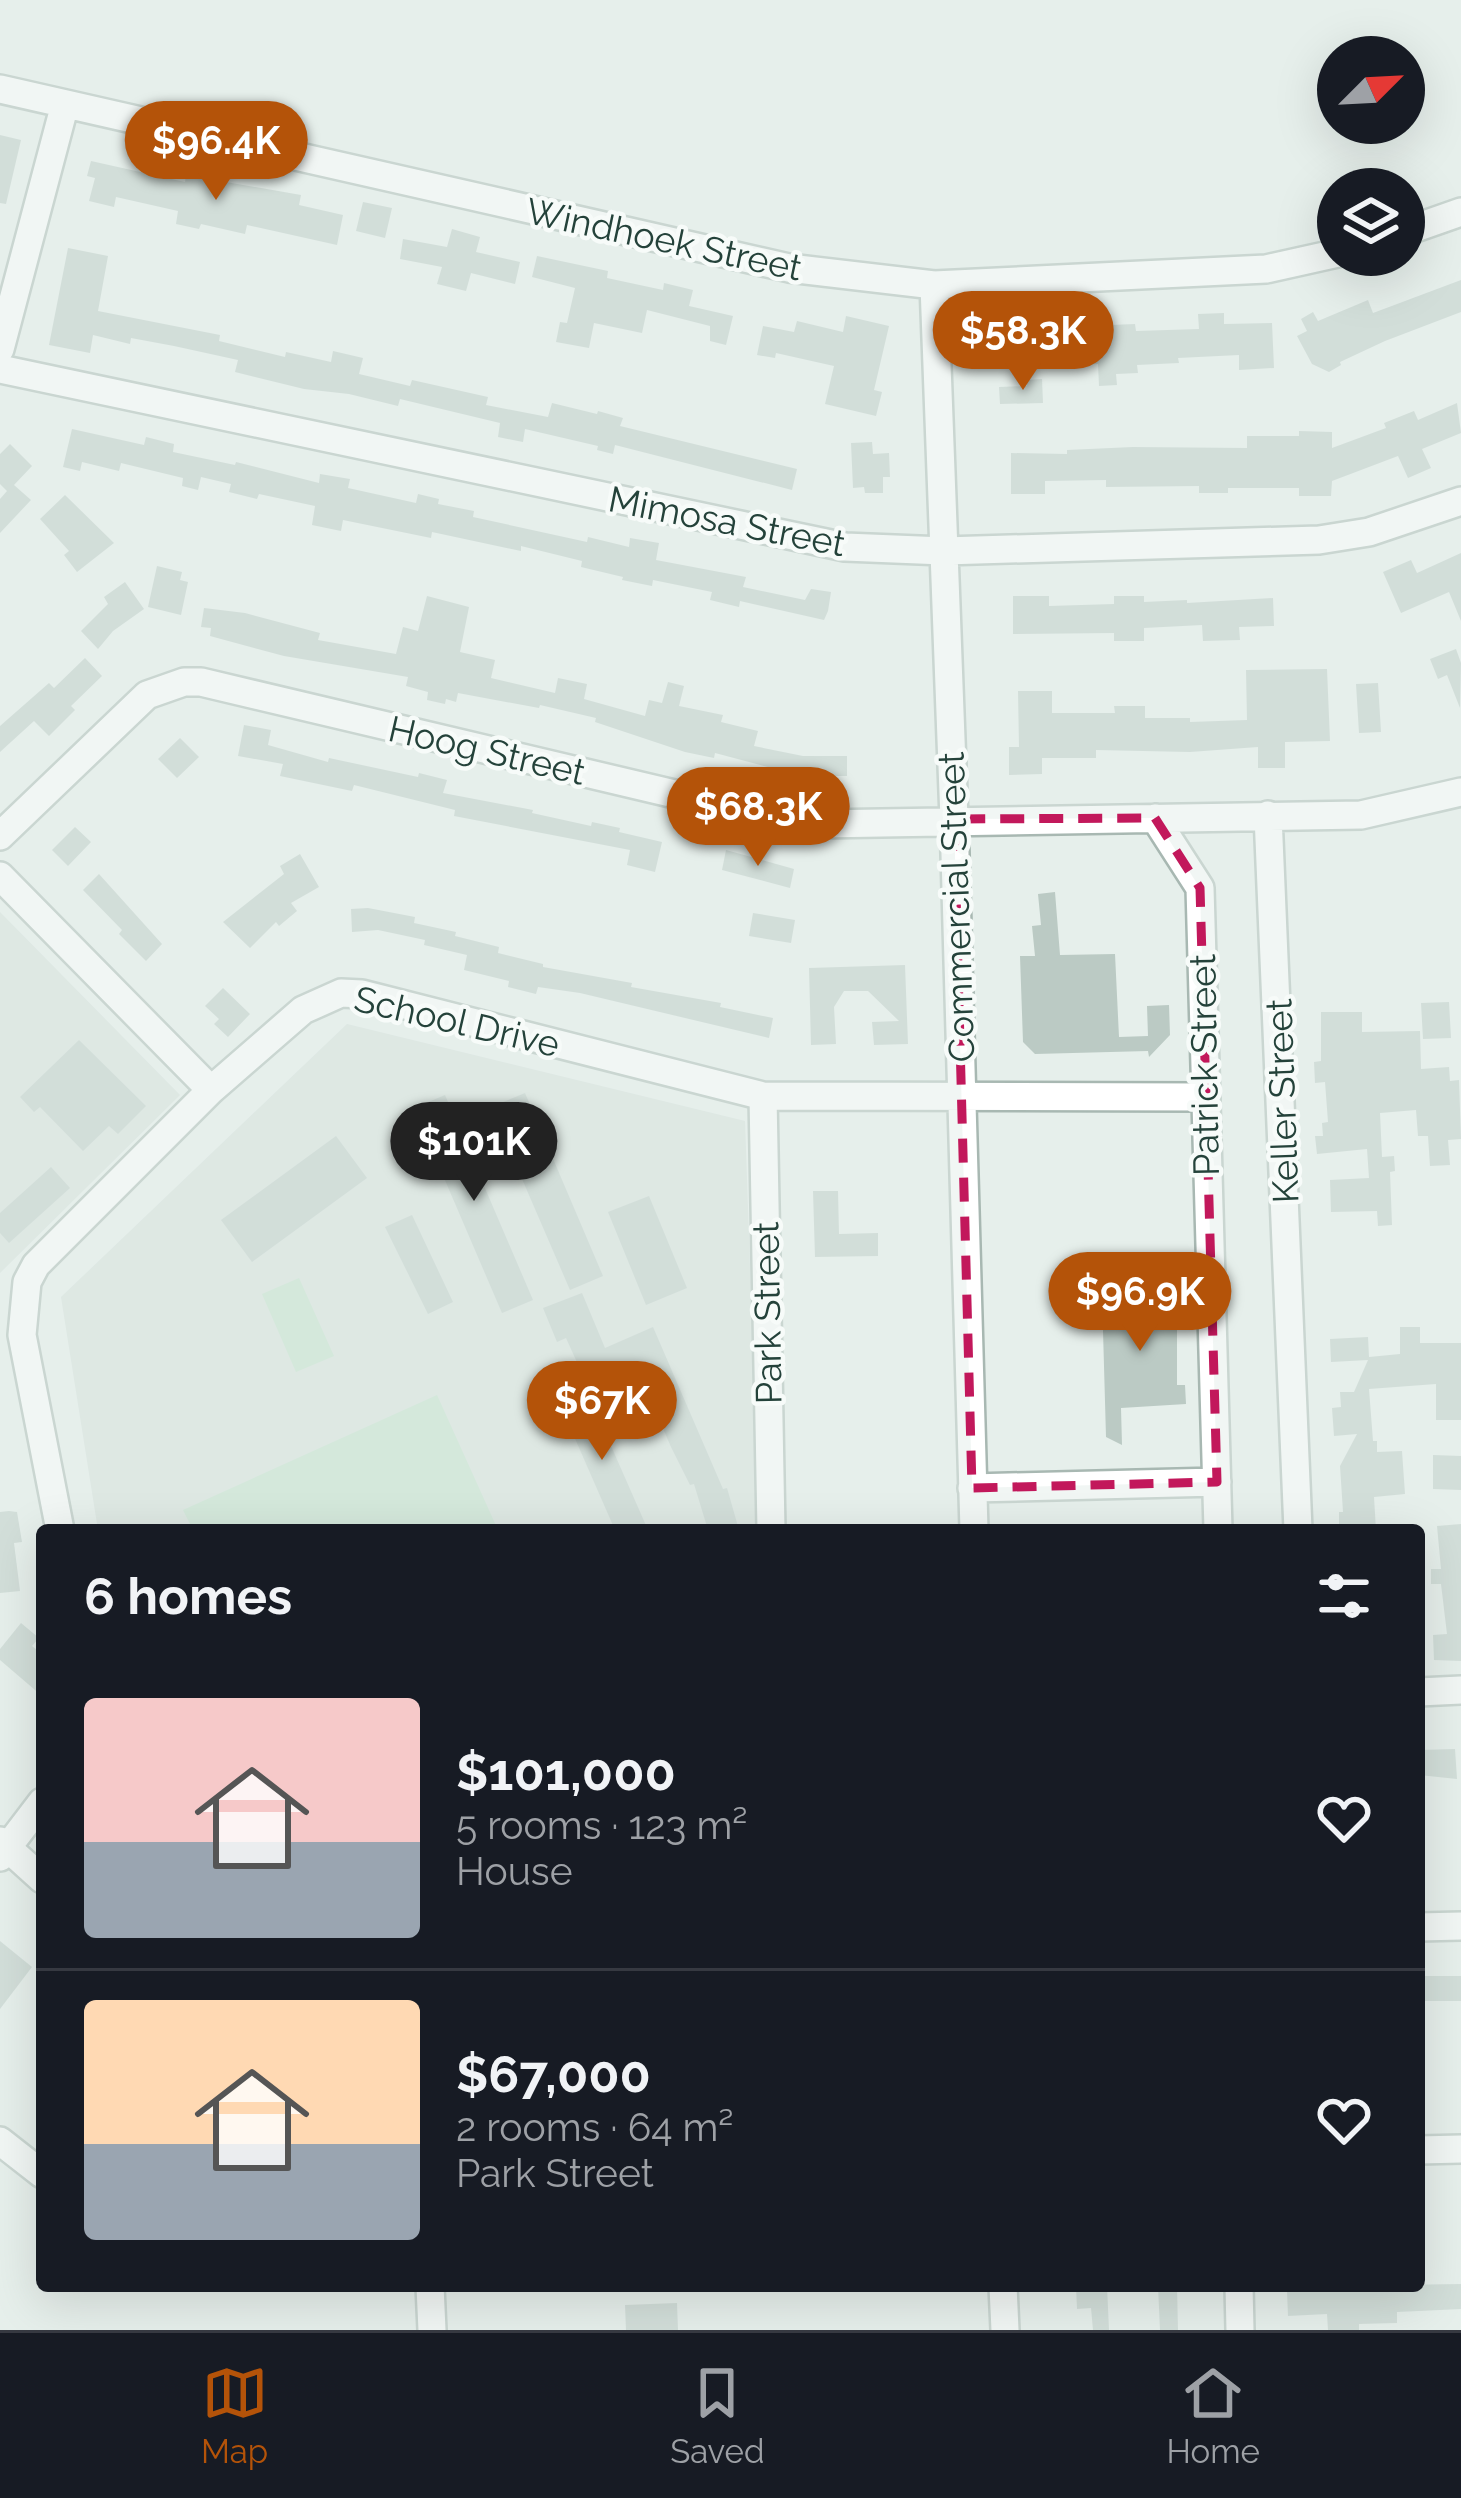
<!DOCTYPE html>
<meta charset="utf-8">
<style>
body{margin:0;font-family:Raleway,sans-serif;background:#242831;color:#f1f3f6;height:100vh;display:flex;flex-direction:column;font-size:45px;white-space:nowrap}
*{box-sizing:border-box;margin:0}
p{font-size:39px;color:#9ea1a6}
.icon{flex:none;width:66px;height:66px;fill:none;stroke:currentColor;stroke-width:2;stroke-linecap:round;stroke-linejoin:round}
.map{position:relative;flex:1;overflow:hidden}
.details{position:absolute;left:36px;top:1524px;width:1389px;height:768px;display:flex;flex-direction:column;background:#171b24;border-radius:12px;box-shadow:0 12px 48px #0002}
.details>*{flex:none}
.needle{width:78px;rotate:66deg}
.buttons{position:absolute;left:1317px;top:36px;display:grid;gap:24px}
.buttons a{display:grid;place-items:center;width:108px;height:108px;border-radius:50%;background:#171b24;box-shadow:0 12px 48px #0002;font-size:60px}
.price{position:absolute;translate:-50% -102px;padding:0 27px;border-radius:42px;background:#b45309;color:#fff;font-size:39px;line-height:78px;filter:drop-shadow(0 3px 6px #0008)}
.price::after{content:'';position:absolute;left:50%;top:72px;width:36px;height:27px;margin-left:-18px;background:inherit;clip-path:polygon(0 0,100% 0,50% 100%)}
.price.on{background:#222;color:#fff}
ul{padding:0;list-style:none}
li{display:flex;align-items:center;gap:36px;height:300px;padding:0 48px}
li+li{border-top:3px solid #363941}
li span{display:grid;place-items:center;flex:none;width:336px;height:240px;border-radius:12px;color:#555}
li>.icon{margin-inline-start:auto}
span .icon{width:144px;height:144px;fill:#fffc;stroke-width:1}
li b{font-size:51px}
h2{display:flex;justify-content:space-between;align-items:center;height:144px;padding:0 48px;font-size:51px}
.tab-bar{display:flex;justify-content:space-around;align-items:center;height:168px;border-top:3px solid #363941;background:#171b24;font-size:33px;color:#9ea1a6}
.tab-bar a{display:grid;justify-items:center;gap:6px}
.tab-bar .on{color:#b45309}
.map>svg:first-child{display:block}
</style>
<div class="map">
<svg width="1461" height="2330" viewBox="0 0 1461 2330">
<rect width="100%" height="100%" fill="#e6efeb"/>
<!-- built -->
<path fill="#d4dfda" d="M0 912 180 1095 0 1273Z
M347 1024 745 1121 759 1530H98L61 1297Z"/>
<!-- green -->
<path fill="#bfe0c8" d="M299 1278 334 1356 296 1372 262 1294Z
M437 1395 498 1530H193L183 1510Z"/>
<!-- building -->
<path fill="#bbcac4" d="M0 135 21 140 6 204 0 203Z
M91 161 185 182 186 175 301 195 299 205 343 215 337 245 247 225 245 234 201 224 199 229 176 224 178 211 116 197 114 207 89 201 95 178 87 176Z
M363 202 392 208 385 238 356 231Z
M452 229 480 237 476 252 520 262 515 284 471 273 466 291 437 284 442 267 400 259 403 239 447 247Z
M68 248 108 256 98 311 220 335 219 341 285 357 286 352 331 362 333 351 363 358 359 374 410 386 412 380 488 397 486 405 548 417 552 403 597 414 598 411 623 418 620 426 797 469 792 490 615 445 613 454 597 450 598 446 525 429 523 442 498 437 500 423 400 399 398 406 349 394 304 389 235 372 238 360 174 346 131 338 130 344 93 335 90 353 49 345Z
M537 256 608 271 607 278 663 290 664 283 693 290 689 306 733 316 726 345 710 341V326L647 310 642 333 594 323 589 348 556 342 560 322 567 323 575 288 532 277Z
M1461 280V312L1385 341 1340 362 1341 365 1329 372 1312 364 1297 336 1307 331 1301 319 1313 312 1318 321 1368 300 1373 313Z
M1224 313V324L1272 323 1274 368 1239 370V355L1178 358 1179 363 1137 365 1138 373 1116 374 1117 385 1099 386 1098 364 1060 366 1059 350H997L996 321 1087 316V326L1135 324 1136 331 1199 329 1198 314Z
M846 316 889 326 874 390 882 392 876 416 825 404 834 366 776 353 775 358 757 355 763 326 794 332 797 321 843 332Z
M1042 379 1043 403 1000 404 999 387 1027 386 1026 380Z
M1457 403 1461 433 1422 449 1431 468 1408 478 1398 456 1332 481 1331 496H1299V488H1228V493H1199V486L1106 487V480L1045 481V494H1011V453L1067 454V450L1133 447 1247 448V436H1299V431L1332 432V448L1386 428 1384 423 1414 411 1418 420Z
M72 429 144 445 146 437 174 444 173 452 235 465 236 462 319 483 320 474 350 479 348 488 416 503 418 494 439 499 438 504 474 511 473 517 587 542 588 537 629 547 630 538 659 543 656 560 746 577 743 587 805 600 811 589 831 592 828 611 824 620 740 601 739 607 710 600 712 592 653 580 652 586 622 580 623 577 581 567 582 561 521 546V551L432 532 431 538 343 520 341 531 312 525 315 506 259 494 257 499 229 492 231 484 201 477 198 490 182 486 183 478 121 463 119 471 82 462 80 471 63 467Z
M872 442 873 454 889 453 890 477H883V493H865L864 487 853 488 851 443Z
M10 444 32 466 14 485 31 500 0 533V499L7 491 0 484V454Z
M65 495 114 543 77 572 64 555 69 551 40 519Z
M1461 553V621L1449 592 1401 613 1383 572 1411 560 1417 573Z
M157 566 182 572 180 580 188 582 181 615 148 607Z
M125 582 144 609 113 631 98 649 81 631 108 604 104 597Z
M427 596 469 607 460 652 495 660 491 678 555 693 558 678 587 684 584 699 645 716 649 700 662 703 668 682 684 686 679 706 723 715 721 722 758 731 754 746 803 756H847V776H802L715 753 714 758 685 752 595 722 596 718 540 705 539 708 458 693 456 702 446 699 445 704 427 700 428 692 406 686 408 677 284 656 210 636 211 628 201 627 204 608 245 613 320 633 318 640 396 654 403 627 418 631Z
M1013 596H1049V606L1114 604V596H1144V602L1187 600V603L1273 598 1274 626 1239 627 1240 640 1203 641 1202 625 1144 628V641H1114V633L1013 634Z
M1456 649 1461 663 1460 708 1447 675 1438 679 1430 659Z
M85 658 102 676 71 706 75 710 49 736 34 721 0 752V726L49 683 54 688Z
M1327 669 1330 741 1285 742V768H1258V747L1190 752 1096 750V758H1042V774L1009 775V747H1019L1018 691H1052V713H1115L1114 706H1145V718H1190V722L1247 720 1246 670Z
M1378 683 1381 732 1359 733 1356 684Z
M244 725 271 730 268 745 328 762 329 758 418 777 419 773 447 780 443 793 533 810 532 813 591 826 592 822 620 828 619 832 662 842 655 872 627 865 630 850 454 816 455 810 354 785 352 791 280 776 283 764 238 756Z
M180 738 199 757 177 778 158 759Z
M75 827 91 842 68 866 52 850Z
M726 850 794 869 790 888 722 870Z
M300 854 319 887 291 903 297 911 279 926 276 922 250 948 223 922 284 874 280 866Z
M99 874 162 944 146 961 119 934 122 930 83 890Z
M1055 892 1060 955 1115 954 1119 1037 1148 1036 1147 1006 1169 1005 1170 1035 1149 1057 1148 1051 1035 1054 1023 1042 1020 956H1035L1032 926 1041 925 1038 894Z
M368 908 415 917 414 923 456 932 455 936 499 947 498 953 543 964V967L632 983 631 987 721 1003 720 1007 773 1018 769 1038 580 993 538 987 536 994 508 987 509 981 464 970 467 955 424 945 425 940 378 930 352 932 351 909Z
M753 913 795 920 791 943 749 936Z
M905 965 908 1044 874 1045 872 1022 899 1021 868 991H844L834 1007 836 1044 811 1045 809 968Z
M223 988 250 1014 228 1037 214 1024 219 1019 205 1006Z
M1449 1002 1451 1038 1423 1039 1421 1003Z
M1321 1012H1362V1032L1420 1031 1421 1069 1449 1067 1450 1081 1459 1080 1461 1139 1448 1140 1450 1165 1430 1166 1428 1136H1418L1416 1110 1380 1113 1382 1157 1394 1156 1395 1171 1390 1172 1392 1225 1378 1226 1377 1211 1331 1212 1330 1180 1369 1178 1367 1149 1317 1154 1315 1136H1323L1322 1123 1328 1122 1325 1082 1315 1083 1314 1062 1321 1061Z
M79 1040 146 1106 118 1134 109 1126 83 1151 40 1107 34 1112 20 1097Z
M525 1093 603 1276 570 1290 491 1107Z
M445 1095 533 1300 502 1313 414 1108Z
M336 1136 367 1178 252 1262 221 1220Z
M51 1167 70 1188 9 1243 0 1233V1213Z
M813 1191H838L839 1234 878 1233V1256L815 1257Z
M649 1196 687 1288 646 1305 608 1212Z
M412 1215 453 1302 428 1314 385 1227Z
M1177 1289V1385H1185L1186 1404 1121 1408 1122 1445 1106 1437 1102 1295Z
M582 1293 605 1348 653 1327 723 1489 727 1488 739 1530H708L694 1484 690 1485 671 1447 637 1368 589 1389 566 1338 557 1342 543 1308Z
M1400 1327H1420V1343H1461V1420H1436V1384L1369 1389 1373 1441H1377V1452L1402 1451 1405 1494 1374 1497 1376 1530H1339V1512H1343L1340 1466 1357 1434 1334 1436 1332 1408 1341 1407 1340 1392H1354L1368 1360 1331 1362 1330 1339 1368 1337 1369 1357 1400 1354Z
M586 1389 648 1530H615L559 1402Z
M1433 1455 1461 1456V1490L1433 1489Z
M9 1511 17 1512 22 1542 14 1543 20 1591 0 1593V1512Z
M1461 1524V1661L1434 1660 1433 1635 1447 1634 1441 1584H1431V1569H1441L1437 1526Z
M21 1623 39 1638 32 1646 42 1654V1696L0 1660V1649Z
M1455 1749 1457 1779 1419 1775V1750Z
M0 1941 32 1967 0 2009Z
M1419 1976H1461V2001H1419Z
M1461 2284V2309L1397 2312V2323L1359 2324V2330H1328L1327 2314 1288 2316 1287 2291 1327 2289 1326 2286Z
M1076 2286H1107L1109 2330H1093L1091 2308 1077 2309Z
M1158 2286H1177L1178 2330H1160Z
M677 2303 678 2330H626L625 2305Z"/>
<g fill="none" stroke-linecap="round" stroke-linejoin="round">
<!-- minor casing -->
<g stroke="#a8b8b2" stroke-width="32">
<path id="minor" d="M0 89 789 268 934 285 1266 269 1338 253
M1404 232 1461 212
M934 285 954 819 974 1530
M0 349 65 104
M0 369 845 547 944 551 1319 540 1369 532 1461 501
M1268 815 1298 1530
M1155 818 1200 888 1218 1530
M0 836 147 695 184 682H201L780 819 821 824 1361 815 1461 792
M0 876 211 1090
M763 1096 771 1530
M972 1488 1217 1482
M60 1530 22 1335 27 1282 36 1265 211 1090 303 1010 341 993 362 994 763 1096 1204 1097
M1419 1692 1461 1690
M0 1841 42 1879
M0 1857 42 1802
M1419 1927 1461 1926
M0 2141 42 2174
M1419 2150 1461 2149
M430 2286 432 2330
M1003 2286 1005 2330
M1239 2286 1240 2330"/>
</g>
<!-- minor -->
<use href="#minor" stroke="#fff" stroke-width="27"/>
</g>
<!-- marked area -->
<path d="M0 0H1461V2330H0ZM1155 818 1200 888 1217 1482 972 1488 954 819Z" fill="#e6efeb" fill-opacity=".55" fill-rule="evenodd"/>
<path fill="none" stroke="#c2185b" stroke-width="9" stroke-dasharray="24 15" stroke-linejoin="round" d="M1155 818 1200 888 1217 1482 972 1488 954 819Z"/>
<g text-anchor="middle" stroke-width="9" stroke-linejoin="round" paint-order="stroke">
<!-- street labels -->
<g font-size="36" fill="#24423a" stroke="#f7fbf9">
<text transform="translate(664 239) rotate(12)" y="13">Windhoek Street</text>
<text transform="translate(727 521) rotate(11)" y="13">Mimosa Street</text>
<text transform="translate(487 750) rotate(13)" y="13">Hoog Street</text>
<text transform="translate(956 907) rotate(-92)" y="13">Commercial Street</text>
<text transform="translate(457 1021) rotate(13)" y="13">School Drive</text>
<text transform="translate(1204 1065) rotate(-91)" y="13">Patrick Street</text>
<text transform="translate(1282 1101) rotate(-92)" y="13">Keller Street</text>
<text transform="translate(767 1313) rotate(-91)" y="13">Park Street</text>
</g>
</g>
</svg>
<div class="buttons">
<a><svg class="needle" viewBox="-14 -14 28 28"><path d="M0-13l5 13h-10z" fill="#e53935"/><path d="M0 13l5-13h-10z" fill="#9ea1a6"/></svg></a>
<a><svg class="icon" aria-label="layers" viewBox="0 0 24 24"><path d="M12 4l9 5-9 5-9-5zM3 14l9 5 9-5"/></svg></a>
</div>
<b class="price" style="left:216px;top:203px">$96.4K</b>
<b class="price" style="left:1023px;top:393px">$58.3K</b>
<b class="price" style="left:758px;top:869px">$68.3K</b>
<b class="price on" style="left:474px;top:1204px">$101K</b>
<b class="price" style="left:1140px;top:1354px">$96.9K</b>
<b class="price" style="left:602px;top:1463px">$67K</b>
<section class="details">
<h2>6 homes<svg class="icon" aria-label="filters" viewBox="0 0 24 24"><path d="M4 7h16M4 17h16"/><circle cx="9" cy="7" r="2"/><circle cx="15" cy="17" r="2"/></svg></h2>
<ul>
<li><span style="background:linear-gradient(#f6c9c9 60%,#9aa5b1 0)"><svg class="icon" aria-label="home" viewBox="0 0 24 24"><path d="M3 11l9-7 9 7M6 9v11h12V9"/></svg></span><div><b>$101,000</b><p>5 rooms · 123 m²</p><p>House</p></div><svg class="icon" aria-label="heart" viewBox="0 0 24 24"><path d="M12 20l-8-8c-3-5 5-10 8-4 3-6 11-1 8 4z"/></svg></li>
<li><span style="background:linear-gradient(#ffd9b3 60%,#9aa5b1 0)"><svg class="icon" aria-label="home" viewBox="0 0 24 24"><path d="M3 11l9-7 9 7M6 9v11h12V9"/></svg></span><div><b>$67,000</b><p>2 rooms · 64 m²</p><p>Park Street</p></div><svg class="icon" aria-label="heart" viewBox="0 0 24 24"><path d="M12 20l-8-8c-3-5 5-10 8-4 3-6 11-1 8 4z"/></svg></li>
</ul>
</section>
</div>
<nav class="tab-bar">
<a class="on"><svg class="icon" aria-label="map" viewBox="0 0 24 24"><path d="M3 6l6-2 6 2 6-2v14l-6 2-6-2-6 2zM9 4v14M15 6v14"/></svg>Map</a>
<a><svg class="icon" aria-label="saved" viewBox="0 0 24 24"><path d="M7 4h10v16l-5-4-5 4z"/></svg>Saved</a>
<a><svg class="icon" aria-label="home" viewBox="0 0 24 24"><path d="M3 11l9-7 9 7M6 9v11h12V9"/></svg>Home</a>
</nav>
